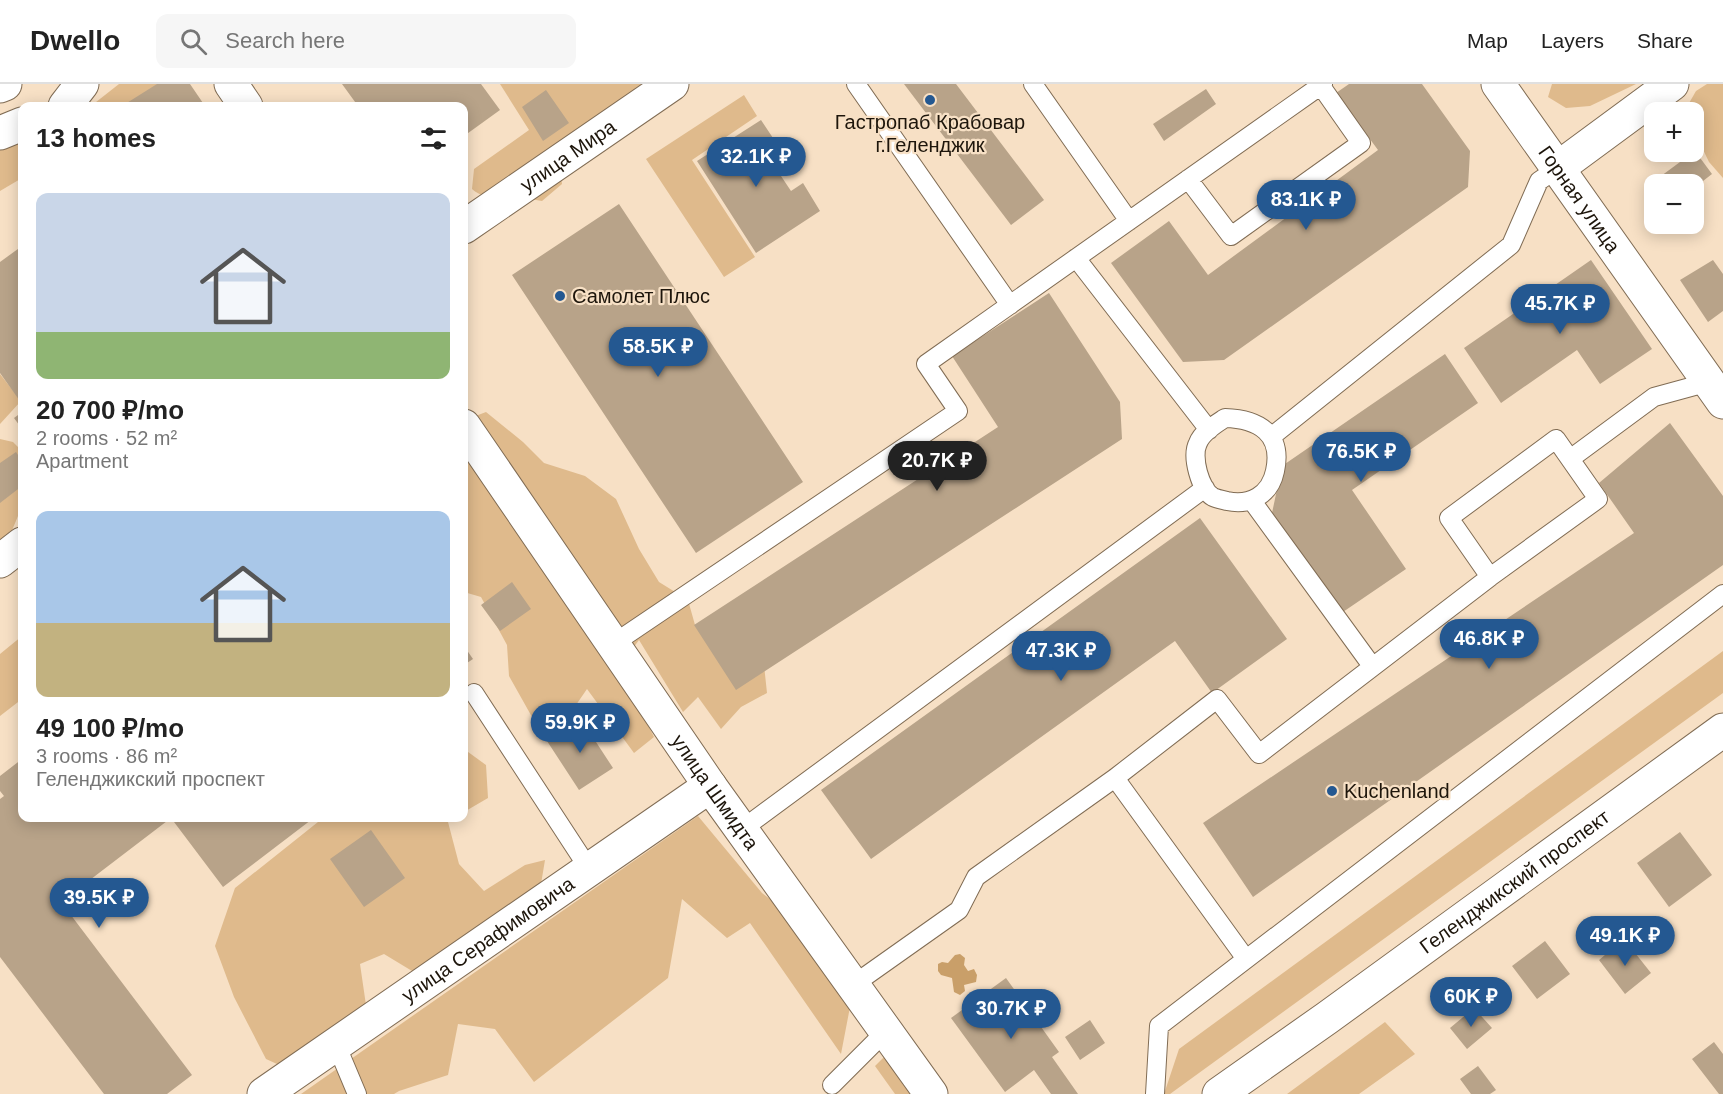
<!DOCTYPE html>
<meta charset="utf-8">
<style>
body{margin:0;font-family:Arial,sans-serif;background:#f6f6f6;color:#222;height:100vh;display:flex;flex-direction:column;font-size:22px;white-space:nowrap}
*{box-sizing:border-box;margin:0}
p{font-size:20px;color:#767676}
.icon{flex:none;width:33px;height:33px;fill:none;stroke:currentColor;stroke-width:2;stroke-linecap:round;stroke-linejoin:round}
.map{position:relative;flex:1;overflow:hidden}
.sheet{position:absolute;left:18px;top:18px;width:450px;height:720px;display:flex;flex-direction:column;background:#fff;border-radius:12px;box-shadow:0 3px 15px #0003}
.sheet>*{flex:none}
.tools{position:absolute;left:1644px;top:18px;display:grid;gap:12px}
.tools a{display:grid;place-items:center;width:60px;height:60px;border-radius:12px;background:#fff;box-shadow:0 3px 15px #0003;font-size:30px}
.price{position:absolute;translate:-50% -51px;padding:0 14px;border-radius:21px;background:#245891;color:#fff;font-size:20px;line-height:39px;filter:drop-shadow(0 2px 3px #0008)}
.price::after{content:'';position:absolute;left:50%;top:36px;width:18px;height:14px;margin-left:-9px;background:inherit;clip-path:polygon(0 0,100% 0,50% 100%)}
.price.current{background:#222;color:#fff}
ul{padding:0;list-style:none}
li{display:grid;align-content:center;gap:12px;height:318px;padding:0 18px}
li span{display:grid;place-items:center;height:186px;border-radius:12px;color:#555}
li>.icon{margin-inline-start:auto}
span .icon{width:108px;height:108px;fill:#fffc;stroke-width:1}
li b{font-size:26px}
h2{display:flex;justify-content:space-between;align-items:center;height:72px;padding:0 18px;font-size:26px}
header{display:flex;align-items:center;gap:36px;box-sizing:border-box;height:84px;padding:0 30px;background:#fff;border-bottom:2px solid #e0e0e0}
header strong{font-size:28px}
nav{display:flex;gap:33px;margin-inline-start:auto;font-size:21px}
.search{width:420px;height:54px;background:#f6f6f6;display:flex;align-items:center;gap:15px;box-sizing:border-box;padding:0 21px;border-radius:12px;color:#767676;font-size:22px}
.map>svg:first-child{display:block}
</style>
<header>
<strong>Dwello</strong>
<div class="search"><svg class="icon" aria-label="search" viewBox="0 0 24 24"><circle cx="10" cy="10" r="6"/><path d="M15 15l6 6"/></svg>Search here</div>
<nav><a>Map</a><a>Layers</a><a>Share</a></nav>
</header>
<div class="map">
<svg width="1723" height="1010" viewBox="0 0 1723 1010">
<rect width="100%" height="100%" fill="#f7e0c5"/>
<!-- green -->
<path fill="#dfba8c" d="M119 0H172L175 5 164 22H91Z
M500 0H667L559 77 562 100 542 117C534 116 526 114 518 113 500 112 487 118 472 105L474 85 529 46Z
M1552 0H1636L1590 22 1566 24 1548 13Z
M1707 0H1723V94L1709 78 1694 47V28H1684L1696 7Z
M744 11 757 32 692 76 755 173 724 193 646 75Z
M22 41V94L0 107V55Z
M0 290 21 317 0 340Z
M464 321 473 333 486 328 523 358 544 379 585 392 616 415 639 465 659 498 688 516 695 541 764 581 767 609 741 623 721 645 698 613 683 628 639 556 619 583 654 653 634 669 587 605 567 634 541 649 509 592 507 561 481 513 464 508Z
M0 355 13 358 22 367V428L18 432 3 468 0 466Z
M22 552V615L0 632V570Z
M1723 567V609L1170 1010H1164L1179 965Z
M464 665 486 681 488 714 464 728Z
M698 732 762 809 792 832 850 923 841 970 750 839 727 854 682 815 668 894 534 998 495 945 458 940 448 991 399 1007 394 1010H301Z
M323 734H455L448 738 459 780 484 807 525 781 545 776 541 800 417 890 384 870 360 880 367 928 288 985 266 975 234 913 215 862 235 804Z
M1385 938 1415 970 1359 1010H1287Z
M885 972 913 1010H895L875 982Z"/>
<!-- water -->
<path fill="#c99f69" d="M960 870 965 874 964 881 968 887 974 885 977 891 976 898 964 901 965 907 960 911 954 908 952 894 941 891 938 887V880L942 878 948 879 955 871Z"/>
<!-- building -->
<path fill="#b8a389" d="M157 0H190L205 22H122Z
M342 0H481L500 26 464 52V22H431L429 19 424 22H358Z
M904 0H956L1044 116 1011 141Z
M1349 0H1422L1470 67 1468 103 1224 276 1183 278 1111 179 1169 137 1208 191 1378 66 1336 9Z
M1206 5 1216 20 1164 57 1153 40Z
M546 6 569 39 543 57 522 23Z
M761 36 777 60 765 68 791 107 803 99 820 127 756 169 697 77Z
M1695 67 1712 90 1694 104V100H1667L1661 92Z
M619 120 803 398 696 469 512 191Z
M22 162V320L0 289V178Z
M1591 176 1652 265 1600 300 1577 266 1501 319 1464 264Z
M1713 176 1723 190V227L1708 238 1680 196Z
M1049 209 1120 318 1122 355 736 606 694 541 998 343 952 272Z
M1445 270 1478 319 1352 406 1406 485 1340 530 1272 429 1282 382Z
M22 328V345L14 334Z
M1670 339 1723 412V481L1253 813 1203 739 1634 449 1599 399Z
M16 368 22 377V402L0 419V379Z
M1200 434 1287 555 1212 609 1175 557 871 775 821 706Z
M512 498 531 525 500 547 481 521Z
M464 562 473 575 464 581Z
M581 635 613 684 579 706 547 657Z
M22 675V734H309L311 736 223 803 171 734 61 818 192 991 167 1010H104L0 873V715L4 712 0 707V692Z
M371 746 405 794 364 823 330 775Z
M1680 748 1712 791 1669 823 1637 779Z
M1624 855 1651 889 1625 910 1599 876Z
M1545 857 1570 890 1537 915 1512 882Z
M1006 894 1059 968 1052 973 1078 1010H1051L1034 986 1005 1008 951 934Z
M1474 924 1492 944 1467 965 1450 944Z
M1090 936 1105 959 1080 976 1065 953Z
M1714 958 1723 970V1010H1719L1692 975Z
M1478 982 1496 1006 1490 1010H1471L1460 995Z"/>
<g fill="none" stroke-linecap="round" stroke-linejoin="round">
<!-- lane casing -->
<g stroke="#806c54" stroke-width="20">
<path id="lane" d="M856 0 1010 221
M1033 0 1129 137
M1188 95 1231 152 1361 59 1321 2
M1076 174 1209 346
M1225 334C1259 335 1283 350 1275 387 1270 411 1250 422 1227 417 1223 416 1217 415 1213 413 1200 406 1191 372 1198 359 1202 348 1216 340 1225 334Z
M1271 353 1511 161 1539 97 1558 84
M1252 417 1372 582
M1490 493 1598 415 1570 375
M613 560 958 327 926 280 1323 0
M474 609 589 785
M1115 694 1246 875
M741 746 1205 404
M853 901 959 826 976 793 1115 694 1217 615 1259 670 1490 493 1449 434 1556 355 1570 375 1654 313 1709 298
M336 960 357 1010
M832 1001 886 947
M1155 1010 1159 942 1723 510"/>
</g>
<!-- street casing -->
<g stroke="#806c54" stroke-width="35">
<g id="street">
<path d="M231 0 246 22"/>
<path id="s1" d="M1498 0 1723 318"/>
<path d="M0 2 5 0"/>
<path d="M65 22 82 0"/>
<path d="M0 49 22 40"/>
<path d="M1558 84 1672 0"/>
<path id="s2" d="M464 143 672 0"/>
<path id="s3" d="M464 342 710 702 931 1010"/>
<path d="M0 477 22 460"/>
<path id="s4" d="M264 1010 710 702"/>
</g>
</g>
<!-- primary casing -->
<g stroke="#806c54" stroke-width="35">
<g id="primary">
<path id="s5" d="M1219 1010 1327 934 1723 646"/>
</g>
</g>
<!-- lane -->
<use href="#lane" stroke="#fff" stroke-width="18"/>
<!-- street -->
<use href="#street" stroke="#fff" stroke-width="33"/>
<!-- primary -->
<use href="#primary" stroke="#fff" stroke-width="33"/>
</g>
<!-- markers -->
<g fill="#245891" stroke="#f7e0c5" stroke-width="2">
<circle cx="930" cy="16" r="6"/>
<circle cx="560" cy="212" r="6"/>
<circle cx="1332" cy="707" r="6"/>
</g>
<g text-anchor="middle" stroke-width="4.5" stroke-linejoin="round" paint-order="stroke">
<!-- poi labels -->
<g font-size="20" fill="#1d150b" stroke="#f7e0c5" text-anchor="start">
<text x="930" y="45" text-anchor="middle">Гастропаб Крабовар<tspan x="930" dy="23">г.Геленджик</tspan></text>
<text x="572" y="219">Самолет Плюс</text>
<text x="1344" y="714">Kuchenland</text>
</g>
<!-- street labels -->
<g font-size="20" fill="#1d150b" stroke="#f7e0c5">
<text dy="7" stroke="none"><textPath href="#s2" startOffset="126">улица Мира</textPath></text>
<text dy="7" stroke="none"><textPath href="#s1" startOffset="141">Горная улица</textPath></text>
<text dy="7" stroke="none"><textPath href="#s3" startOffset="444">улица Шмидта</textPath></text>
<text dy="7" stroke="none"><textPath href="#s5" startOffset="364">Геленджикский проспект</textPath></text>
<text dy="7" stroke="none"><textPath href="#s4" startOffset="272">улица Серафимовича</textPath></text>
</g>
</g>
</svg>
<div class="tools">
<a>+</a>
<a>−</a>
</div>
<b class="price" style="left:756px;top:104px">32.1K ₽</b>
<b class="price" style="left:1306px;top:147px">83.1K ₽</b>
<b class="price" style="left:1560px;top:251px">45.7K ₽</b>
<b class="price" style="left:658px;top:294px">58.5K ₽</b>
<b class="price" style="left:1361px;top:399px">76.5K ₽</b>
<b class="price current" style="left:937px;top:408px">20.7K ₽</b>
<b class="price" style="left:1489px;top:586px">46.8K ₽</b>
<b class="price" style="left:1061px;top:598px">47.3K ₽</b>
<b class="price" style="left:580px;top:670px">59.9K ₽</b>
<b class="price" style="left:99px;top:845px">39.5K ₽</b>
<b class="price" style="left:1625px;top:883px">49.1K ₽</b>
<b class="price" style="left:1471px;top:944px">60K ₽</b>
<b class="price" style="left:1011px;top:956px">30.7K ₽</b>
<section class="sheet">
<h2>13 homes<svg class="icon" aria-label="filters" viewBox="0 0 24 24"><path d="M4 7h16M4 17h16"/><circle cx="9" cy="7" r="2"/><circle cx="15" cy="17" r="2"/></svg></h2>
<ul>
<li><span style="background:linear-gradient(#c9d6e8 75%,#8fb573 0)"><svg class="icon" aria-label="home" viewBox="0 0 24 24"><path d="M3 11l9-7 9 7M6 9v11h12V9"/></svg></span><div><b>20 700 ₽/mo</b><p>2 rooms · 52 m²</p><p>Apartment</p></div></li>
<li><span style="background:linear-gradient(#a9c7e8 60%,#c2b280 0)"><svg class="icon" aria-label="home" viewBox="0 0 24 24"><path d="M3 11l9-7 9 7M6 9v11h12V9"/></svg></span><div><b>49 100 ₽/mo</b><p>3 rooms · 86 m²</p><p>Геленджикский проспект</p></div></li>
</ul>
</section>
</div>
